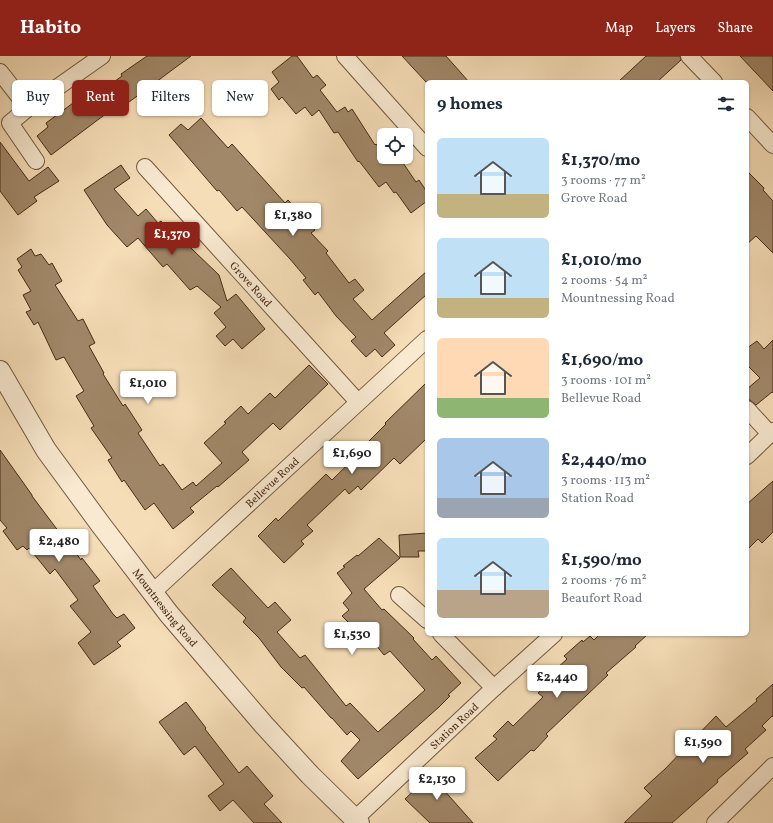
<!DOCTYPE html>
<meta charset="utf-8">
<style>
body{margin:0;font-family:Vollkorn,serif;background:#f2f2f3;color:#1f2937;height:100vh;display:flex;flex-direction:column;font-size:15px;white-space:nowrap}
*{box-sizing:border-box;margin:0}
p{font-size:13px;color:#747a83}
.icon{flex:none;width:22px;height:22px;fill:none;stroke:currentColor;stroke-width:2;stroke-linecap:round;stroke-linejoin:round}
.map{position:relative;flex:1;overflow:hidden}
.panel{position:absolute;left:425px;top:24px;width:324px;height:556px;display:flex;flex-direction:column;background:#fff;border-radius:6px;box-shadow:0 1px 3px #0004}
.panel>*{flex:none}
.top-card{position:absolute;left:12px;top:24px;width:353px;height:36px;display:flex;gap:8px}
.controls{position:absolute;left:377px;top:72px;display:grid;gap:8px}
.controls a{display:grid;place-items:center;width:36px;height:36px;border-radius:6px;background:#fff;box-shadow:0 1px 3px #0004;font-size:20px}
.price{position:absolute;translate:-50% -34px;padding:0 9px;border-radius:4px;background:#fff;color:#222;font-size:13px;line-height:26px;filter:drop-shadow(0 1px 2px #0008)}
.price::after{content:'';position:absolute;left:50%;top:24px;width:12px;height:9px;margin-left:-6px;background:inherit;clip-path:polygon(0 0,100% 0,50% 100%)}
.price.current{background:#8f2418;color:#fff}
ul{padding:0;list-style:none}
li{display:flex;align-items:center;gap:12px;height:100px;padding:0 12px}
li span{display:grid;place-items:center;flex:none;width:112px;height:80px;border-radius:6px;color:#555}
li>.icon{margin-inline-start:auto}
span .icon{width:48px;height:48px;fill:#fffc;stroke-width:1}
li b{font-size:17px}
h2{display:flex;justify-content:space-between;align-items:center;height:48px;padding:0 12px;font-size:17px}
.tag{padding:0 14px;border-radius:6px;background:#fff;box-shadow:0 1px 3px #0004;font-size:14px;line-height:36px}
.tag.current{background:#8f2418;color:#fff}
header{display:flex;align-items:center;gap:24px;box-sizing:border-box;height:56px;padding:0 20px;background:#8f2418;color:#fff}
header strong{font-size:19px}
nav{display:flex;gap:22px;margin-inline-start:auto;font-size:14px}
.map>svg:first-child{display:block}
</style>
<header>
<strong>Habito</strong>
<nav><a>Map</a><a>Layers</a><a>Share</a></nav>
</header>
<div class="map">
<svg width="773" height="767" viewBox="0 0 773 767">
<rect width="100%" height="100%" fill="#f5ddb7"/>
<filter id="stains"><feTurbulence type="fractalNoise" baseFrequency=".005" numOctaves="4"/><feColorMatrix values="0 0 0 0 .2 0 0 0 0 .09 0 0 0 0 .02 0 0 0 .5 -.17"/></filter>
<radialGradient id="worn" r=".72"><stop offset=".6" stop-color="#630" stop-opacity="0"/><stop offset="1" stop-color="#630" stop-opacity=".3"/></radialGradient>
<!-- building -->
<path fill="#a18869" stroke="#462b15" d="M147 0H191L125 49 123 45 51 99 37 80 48 71 46 67 92 33 96 39 122 20 121 18Z
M292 0H297L313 22 317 19 326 29 320 34 337 56 345 51 348 56 352 53 375 89 376 88 384 98V101H399L416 126 419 124 427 136V145L411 157 396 136 394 137 386 126 379 131 359 105 358 106 338 76 334 77 319 54 312 60 305 51 296 58 282 41 279 44 271 33 279 26 272 16Z
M402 0H446L469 26H426Z
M646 0H680L681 4 657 26H618Z
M740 0H773V35Z
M201 62 228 92 232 88 285 147 288 144 315 174 311 177 328 195 326 197 349 227 355 223 364 234 353 243 372 264 427 215V238L384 277 395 289 382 301 375 293 366 301 351 285 356 281 336 260 318 236 315 239 303 224 306 222 290 203 242 151 237 155 219 134 217 135 169 79 181 68 188 74Z
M0 86 29 125 48 111 59 125 34 141 37 145 18 159 0 135Z
M121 109 130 122 114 133 138 160 146 153 158 167 161 165 181 188 184 185 194 195 219 219 227 245 236 238 265 273 242 293 233 283 225 290 216 280 226 271 214 257 221 251 197 230 190 234 167 208 163 211 138 182 127 191 107 169 84 134Z
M747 115 764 132 763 134 773 145V197L756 180 747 188Z
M31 193 35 200 41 198 49 209 52 207 62 225 55 229 78 265 83 263 95 287 89 290 104 317 103 318 123 350 125 348 142 374 138 377 160 410 163 408 182 434 193 426 196 430 222 407 204 387 226 367 224 366 241 350 248 358 270 337 275 342 309 309 328 328 280 374 273 367 242 396 249 404 218 431 217 430 190 452 194 456 173 473 154 447 145 454 124 424 122 426 108 404 112 402 91 372 94 370 76 340 84 335 64 301 56 304 38 266 34 269 26 256 31 254 23 239 31 235 18 214 22 211 17 203Z
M773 284V337L772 336 756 349 750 344H747V333L760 322 747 309V292L757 285 764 293Z
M427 326V382L400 408 394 402 361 434 358 430 349 438 345 433 307 469 313 475 301 485 304 488 284 507 258 480 276 462 278 465 326 418 332 424 368 389 366 388 386 368 385 367Z
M0 394 32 439V440L59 476 60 475 81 504 82 502 100 525 93 530 113 558 117 562 124 558 135 572 117 586 121 590 94 609 78 587 91 576 70 550 78 544 55 513 50 518 29 492 27 494 23 490 17 494 3 475 7 472 0 464Z
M773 425V476L762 487 758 483 747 494V448Z
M427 477V495H418L419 501H400L399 479Z
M379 482 400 502 364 533 382 554 384 553 414 582 413 583 432 604 436 600 461 627 448 639 450 640 439 651 358 723 341 705 360 684 351 675 347 679 332 662H331L304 631 302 632 281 611 259 582 243 566 246 562 212 529 231 512 268 552 275 546 291 564 277 576 300 602 305 599 346 650 350 647 378 676 425 634 390 595 384 599 362 572 358 576 342 560 349 554 343 547 352 537 337 517 345 511 343 510 357 499 358 500Z
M600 578H648L635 590 636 591 606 617 608 619 546 678 548 680 534 695 531 694 498 725 475 702 497 683 493 680 508 665 513 670 543 641 538 637 558 617 555 614 567 603 564 600 582 584 583 586 590 580 594 584Z
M773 628V661L772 660 762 670 766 674 745 693 748 697 717 724 718 726 672 767H624L652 740 644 732 665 713 716 660 726 671 757 645 756 643Z
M186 646 206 672 205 673 239 717 247 710 273 740 264 748 282 767H254L233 744 220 755 208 740 224 728 195 690 184 699 159 666Z
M439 711 451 722 442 732 473 767H430L405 743Z"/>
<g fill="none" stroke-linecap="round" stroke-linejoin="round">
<!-- minor casing -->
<g stroke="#72583e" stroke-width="18">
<g id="minor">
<path d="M345 0 427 92"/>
<path d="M689 0 714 26"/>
<path d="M0 16 28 52"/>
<path d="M747 61 773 89"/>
<path d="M36 105 10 67 28 52 102 0"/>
<path id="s1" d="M145 111 358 346"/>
<path d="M747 353 770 378"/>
<path d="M747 400 773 375"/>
<path id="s2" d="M153 536 427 283"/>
<path d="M399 539 427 564"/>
<path d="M441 578 494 632"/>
<path id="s3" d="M355 763 494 632 554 578"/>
<path d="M715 767 773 710"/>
</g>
</g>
<!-- tertiary casing -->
<g stroke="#72583e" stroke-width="22">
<g id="tertiary">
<path id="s4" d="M0 315 46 394 101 469 169 558 264 669 310 719 359 767"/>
</g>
</g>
<!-- minor -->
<use href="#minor" stroke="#f8e9d0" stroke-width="16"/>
<!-- tertiary -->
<use href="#tertiary" stroke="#f8e9d0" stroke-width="20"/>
</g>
<g text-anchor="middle" stroke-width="4" stroke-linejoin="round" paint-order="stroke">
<!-- street labels -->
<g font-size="11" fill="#462b15" stroke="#f8e9d0">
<text dy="4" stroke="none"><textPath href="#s1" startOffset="158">Grove Road</textPath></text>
<text dy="4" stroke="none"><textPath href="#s2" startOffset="162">Bellevue Road</textPath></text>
<text dy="4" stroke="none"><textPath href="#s4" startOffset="289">Mountnessing Road</textPath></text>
<text dy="4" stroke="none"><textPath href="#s3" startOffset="136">Station Road</textPath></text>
</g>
</g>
<rect width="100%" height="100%" filter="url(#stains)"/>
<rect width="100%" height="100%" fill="url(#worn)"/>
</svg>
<div class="controls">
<a><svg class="icon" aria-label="locate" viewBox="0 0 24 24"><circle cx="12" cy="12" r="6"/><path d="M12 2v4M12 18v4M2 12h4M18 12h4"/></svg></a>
</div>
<b class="price" style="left:293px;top:181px">£1,380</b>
<b class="price current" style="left:172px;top:200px">£1,370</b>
<b class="price" style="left:148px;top:349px">£1,010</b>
<b class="price" style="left:352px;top:419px">£1,690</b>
<b class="price" style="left:59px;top:507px">£2,480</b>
<b class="price" style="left:352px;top:600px">£1,530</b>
<b class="price" style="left:557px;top:643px">£2,440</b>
<b class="price" style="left:703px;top:708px">£1,590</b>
<b class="price" style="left:437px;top:745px">£2,130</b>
<div class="top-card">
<a class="tag">Buy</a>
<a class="tag current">Rent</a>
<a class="tag">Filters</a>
<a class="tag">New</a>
</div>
<section class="panel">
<h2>9 homes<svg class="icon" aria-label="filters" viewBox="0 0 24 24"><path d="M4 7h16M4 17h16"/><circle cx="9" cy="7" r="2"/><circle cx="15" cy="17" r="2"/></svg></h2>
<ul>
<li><span style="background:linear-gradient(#bfe0f5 70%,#c2b280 0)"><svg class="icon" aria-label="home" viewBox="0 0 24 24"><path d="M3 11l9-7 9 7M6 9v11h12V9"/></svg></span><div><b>£1,370/mo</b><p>3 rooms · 77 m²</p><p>Grove Road</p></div></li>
<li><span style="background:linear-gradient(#bfe0f5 75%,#c2b280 0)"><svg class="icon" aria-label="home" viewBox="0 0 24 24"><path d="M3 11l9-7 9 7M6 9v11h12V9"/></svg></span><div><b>£1,010/mo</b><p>2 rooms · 54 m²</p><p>Mountnessing Road</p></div></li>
<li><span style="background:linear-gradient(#ffd9b3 75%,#8fb573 0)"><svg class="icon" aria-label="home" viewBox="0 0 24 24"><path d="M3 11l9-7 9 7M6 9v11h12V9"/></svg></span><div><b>£1,690/mo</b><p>3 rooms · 101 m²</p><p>Bellevue Road</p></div></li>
<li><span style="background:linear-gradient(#a9c7e8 75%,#9aa5b1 0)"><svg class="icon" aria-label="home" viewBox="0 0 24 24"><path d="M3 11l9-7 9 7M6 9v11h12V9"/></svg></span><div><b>£2,440/mo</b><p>3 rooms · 113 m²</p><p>Station Road</p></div></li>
<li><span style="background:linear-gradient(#bfe0f5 65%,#b9a48a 0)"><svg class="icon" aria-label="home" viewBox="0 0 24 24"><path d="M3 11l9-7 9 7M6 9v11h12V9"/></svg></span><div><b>£1,590/mo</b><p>2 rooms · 76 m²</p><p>Beaufort Road</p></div></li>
</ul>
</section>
</div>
